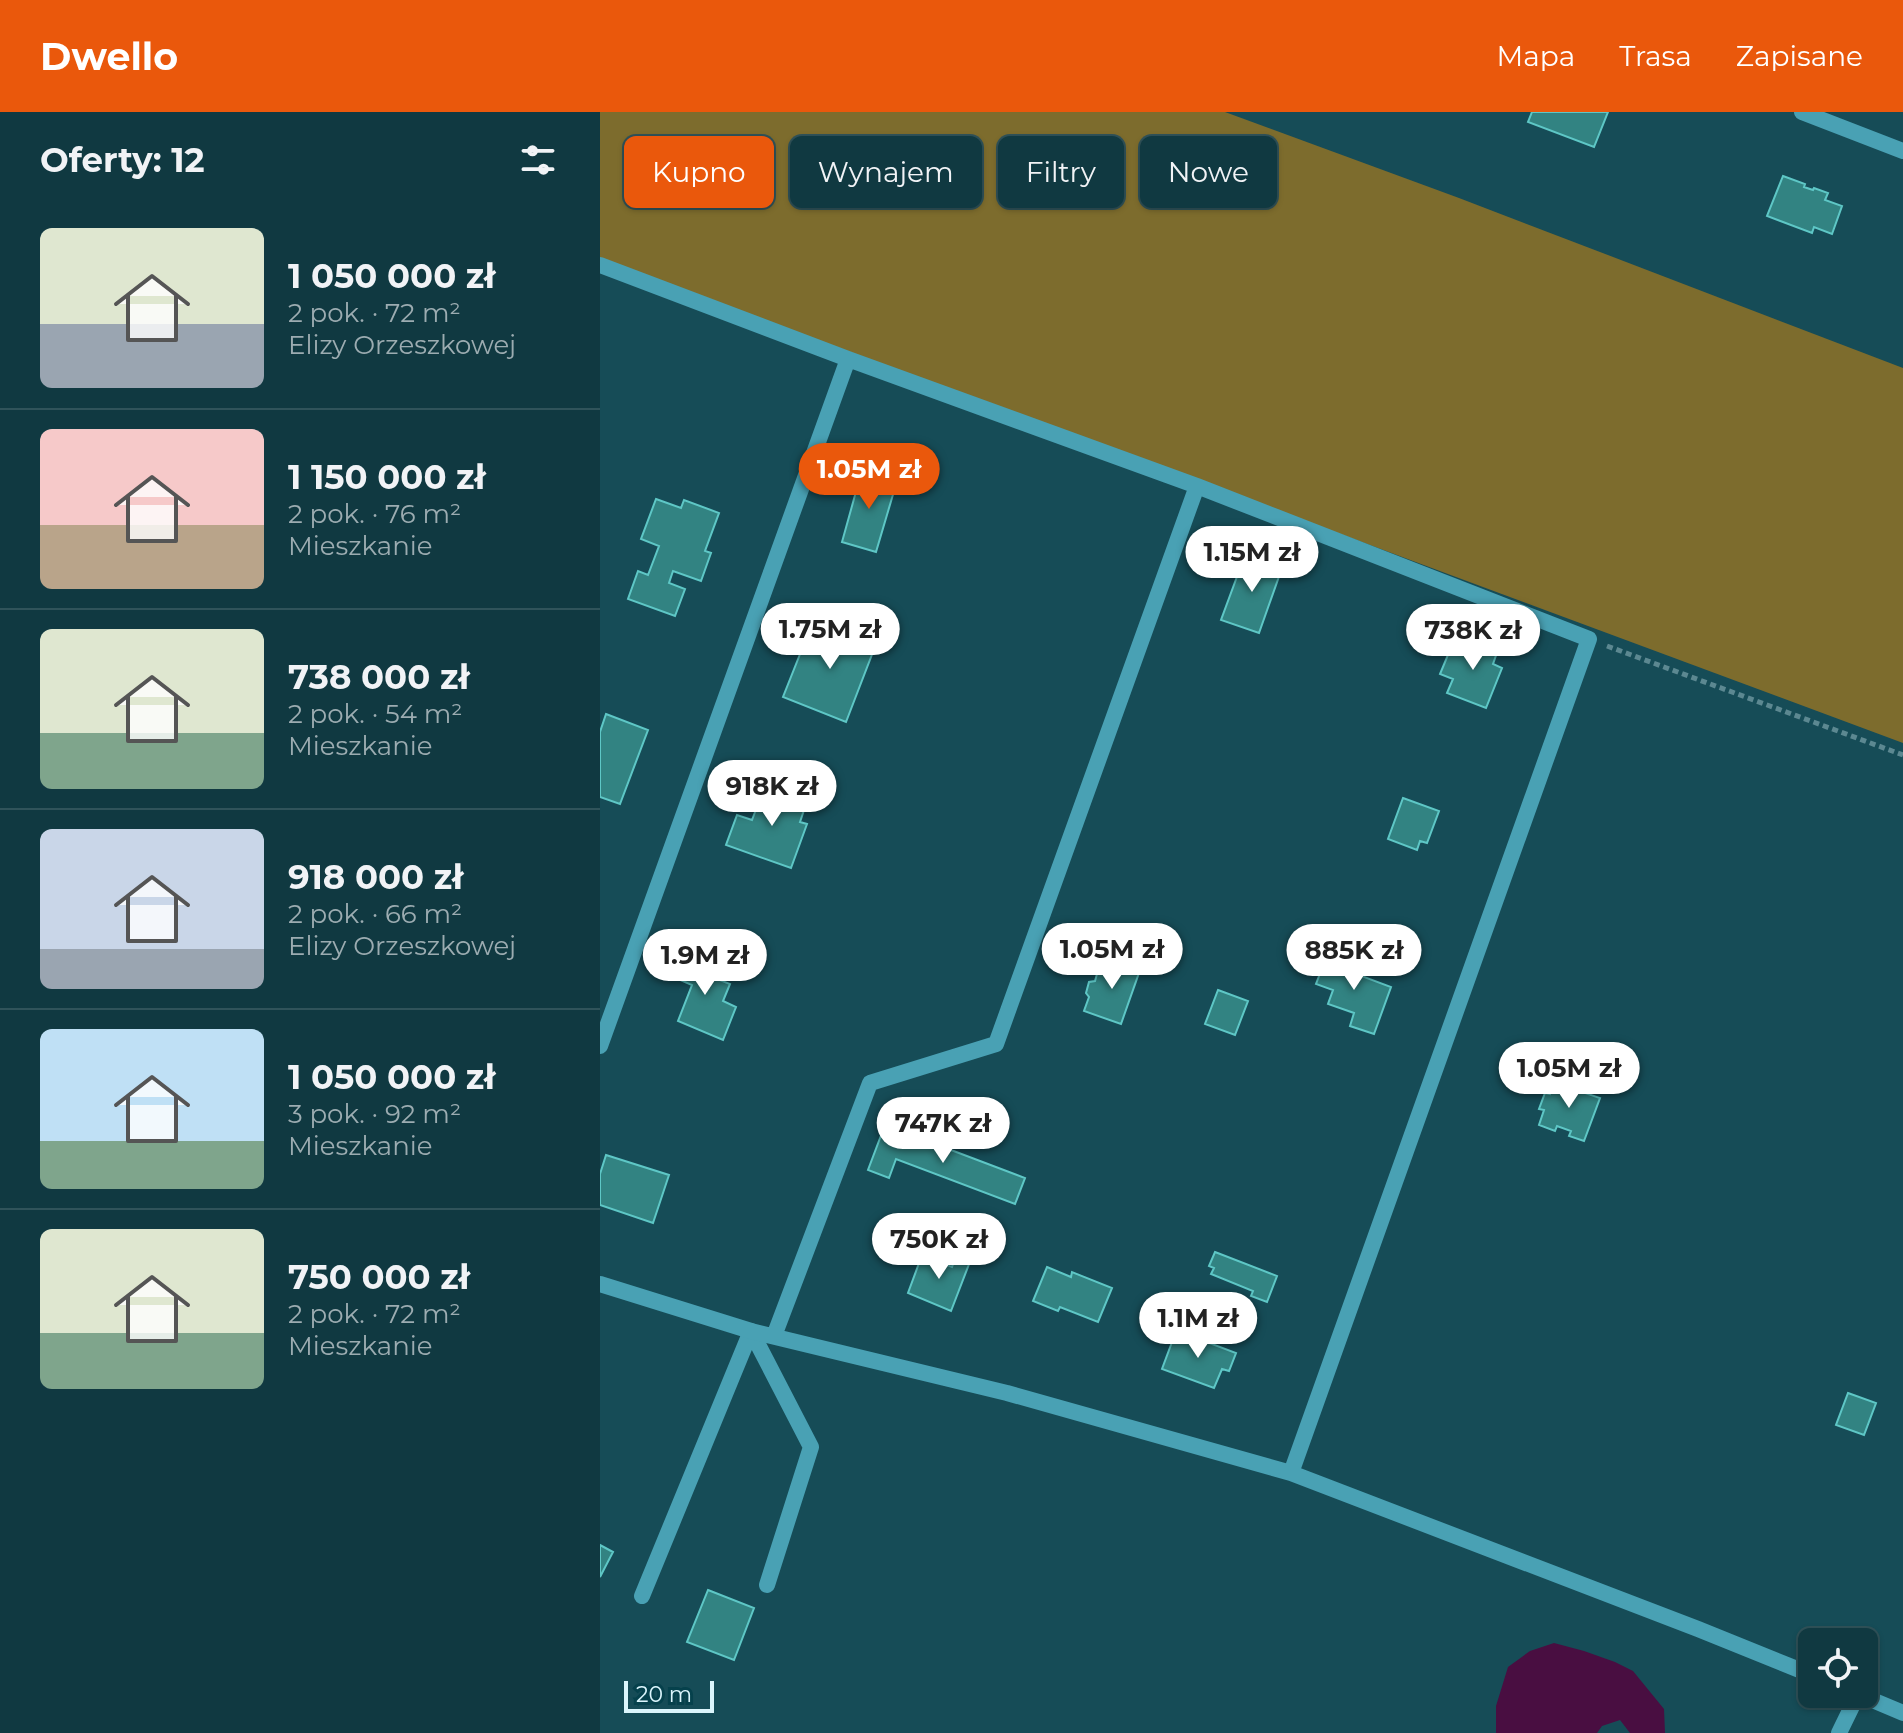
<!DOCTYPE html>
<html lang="pl">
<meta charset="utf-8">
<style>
body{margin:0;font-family:Montserrat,sans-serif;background:#194048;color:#f1f3f6;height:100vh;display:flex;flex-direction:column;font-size:30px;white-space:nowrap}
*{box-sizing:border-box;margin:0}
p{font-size:26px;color:#9cacb1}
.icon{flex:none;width:44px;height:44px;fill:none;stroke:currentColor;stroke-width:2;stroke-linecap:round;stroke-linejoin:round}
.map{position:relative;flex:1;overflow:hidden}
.side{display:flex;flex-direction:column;background:#103941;width:600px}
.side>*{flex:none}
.guide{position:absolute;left:24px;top:24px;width:760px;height:72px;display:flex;gap:16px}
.fabs{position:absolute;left:1198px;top:1516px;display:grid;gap:16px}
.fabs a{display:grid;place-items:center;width:80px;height:80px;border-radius:12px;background:#103941;box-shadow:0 2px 6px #0004,0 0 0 2px #30535a;font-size:40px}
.scale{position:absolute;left:24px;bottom:20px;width:90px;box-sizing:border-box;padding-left:8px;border:4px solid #dbf5fc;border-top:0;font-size:22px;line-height:28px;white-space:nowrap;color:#dbf5fc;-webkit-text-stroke:6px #06414c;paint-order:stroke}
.price{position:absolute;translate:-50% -68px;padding:0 18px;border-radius:28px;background:#fff;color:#222;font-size:26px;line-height:52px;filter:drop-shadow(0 2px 4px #0008)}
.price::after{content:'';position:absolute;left:50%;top:48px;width:24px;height:18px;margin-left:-12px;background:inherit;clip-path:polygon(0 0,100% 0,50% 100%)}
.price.selected{background:#ea580c;color:#fff}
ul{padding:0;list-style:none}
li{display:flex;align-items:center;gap:24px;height:200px;padding:0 40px}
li+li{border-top:2px solid #30535a}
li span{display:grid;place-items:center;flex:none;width:224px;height:160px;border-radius:12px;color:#555}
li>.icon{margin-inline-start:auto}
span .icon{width:96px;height:96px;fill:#fffc;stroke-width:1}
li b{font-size:34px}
h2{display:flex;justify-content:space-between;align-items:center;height:96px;padding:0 40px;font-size:34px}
.chip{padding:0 28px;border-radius:12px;background:#103941;box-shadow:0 2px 6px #0004,0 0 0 2px #30535a;font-size:28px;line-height:72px}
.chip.selected{background:#ea580c;color:#fff}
header{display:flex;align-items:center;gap:48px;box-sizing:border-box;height:112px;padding:0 40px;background:#ea580c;color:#fff}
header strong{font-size:38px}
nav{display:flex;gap:44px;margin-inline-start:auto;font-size:28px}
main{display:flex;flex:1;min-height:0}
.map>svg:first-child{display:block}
</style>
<header>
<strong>Dwello</strong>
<nav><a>Mapa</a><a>Trasa</a><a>Zapisane</a></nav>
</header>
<main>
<section class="side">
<h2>Oferty: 12<svg class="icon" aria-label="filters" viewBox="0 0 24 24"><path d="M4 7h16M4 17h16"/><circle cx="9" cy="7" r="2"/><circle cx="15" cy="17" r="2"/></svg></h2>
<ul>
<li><span style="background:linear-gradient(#dfe7d0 60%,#9aa5b1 0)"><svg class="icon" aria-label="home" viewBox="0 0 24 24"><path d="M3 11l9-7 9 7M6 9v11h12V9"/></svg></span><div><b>1 050 000 zł</b><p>2 pok. · 72 m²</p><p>Elizy Orzeszkowej</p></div></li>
<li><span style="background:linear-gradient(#f6c9c9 60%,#b9a48a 0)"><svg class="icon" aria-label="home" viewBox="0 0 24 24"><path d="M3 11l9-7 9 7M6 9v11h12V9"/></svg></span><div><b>1 150 000 zł</b><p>2 pok. · 76 m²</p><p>Mieszkanie</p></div></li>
<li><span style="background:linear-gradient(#dfe7d0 65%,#7fa58c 0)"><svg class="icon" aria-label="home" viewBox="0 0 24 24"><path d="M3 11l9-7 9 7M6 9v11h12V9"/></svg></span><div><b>738 000 zł</b><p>2 pok. · 54 m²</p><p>Mieszkanie</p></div></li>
<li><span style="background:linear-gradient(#c9d6e8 75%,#9aa5b1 0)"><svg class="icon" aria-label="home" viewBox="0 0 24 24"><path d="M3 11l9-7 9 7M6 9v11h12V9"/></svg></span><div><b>918 000 zł</b><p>2 pok. · 66 m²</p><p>Elizy Orzeszkowej</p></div></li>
<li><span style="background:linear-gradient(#bfe0f5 70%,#7fa58c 0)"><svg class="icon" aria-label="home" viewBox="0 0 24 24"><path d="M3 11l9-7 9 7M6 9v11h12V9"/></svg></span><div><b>1 050 000 zł</b><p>3 pok. · 92 m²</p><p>Mieszkanie</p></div></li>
<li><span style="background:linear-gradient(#dfe7d0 65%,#7fa58c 0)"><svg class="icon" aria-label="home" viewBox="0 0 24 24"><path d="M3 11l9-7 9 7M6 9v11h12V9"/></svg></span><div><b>750 000 zł</b><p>2 pok. · 72 m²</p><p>Mieszkanie</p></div></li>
</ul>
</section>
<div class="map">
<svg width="1303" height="1621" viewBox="0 0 1303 1621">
<rect width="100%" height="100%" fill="#164c57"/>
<!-- green -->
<path fill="#7d6c2d" d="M0 0H625L859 86 1303 256V631L0 147Z"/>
<!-- water -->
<path fill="#490e41" d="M954 1531 984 1539 1015 1550 1033 1559 1064 1597 1065 1621H1030L1020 1608 1002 1614 997 1621H896V1594L908 1555 930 1539Z"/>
<!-- building -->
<path fill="#328382" stroke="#5ec7c6" stroke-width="2" d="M932 0H1008L994 35 928 10Z
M1183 64 1205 72 1204 75 1213 78 1214 76 1228 81 1225 88 1242 94 1232 122 1214 115 1212 121 1167 104Z
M262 358 297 369 276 440 242 430Z
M56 387 81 396 84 388 119 401 105 439 111 441 101 469 73 459 69 471 85 477 75 504 28 487 38 459 48 463 59 434 41 427Z
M645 443 682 456 659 521 621 508Z
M214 507 276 532 246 610 183 585Z
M868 524 899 535 893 552 902 556 886 596 847 581 853 567 840 562 850 538 861 542Z
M6 602 48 618 20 692 0 685V620Z
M165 674 207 689 200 710 207 712 191 756 126 733 137 703 152 708Z
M803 686 839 699 827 731 820 729 817 738 788 727Z
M91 836 115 845 107 863 130 872 123 889 136 895 123 928 78 909 92 873 78 867Z
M728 841 768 855 764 865 791 875 774 922 750 914 754 901 728 892 733 878 716 872Z
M510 847 540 858 521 912 484 899 489 885 486 881 489 870 495 869 499 855 506 858Z
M618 878 648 889 635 923 605 912Z
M954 969 969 975 971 970 987 977 985 981 1000 986 984 1029 969 1024 971 1019 957 1014 955 1019 939 1013 944 998 939 997 945 981 950 982Z
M285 1013 425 1066 415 1092 296 1047 289 1066 268 1058Z
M6 1043 69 1063 53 1111 0 1093V1062Z
M615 1140 677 1164 667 1190 651 1184 653 1179 611 1162 614 1156 609 1154Z
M357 1142 371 1147 351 1199 308 1181 322 1143 352 1155Z
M447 1155 471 1165 472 1160 512 1176 498 1210 460 1195 458 1199 433 1189Z
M575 1222 589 1228 591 1224 636 1241 629 1259 622 1257 614 1276 562 1257Z
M1248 1281 1276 1291 1264 1323 1236 1313Z
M0 1433 13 1440 0 1465Z
M108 1478 154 1496 134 1548 87 1530Z"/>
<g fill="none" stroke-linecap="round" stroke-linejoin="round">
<!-- path -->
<path stroke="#5c8891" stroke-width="5" stroke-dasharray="6 4" stroke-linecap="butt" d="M1007 534 1303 643"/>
<!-- service -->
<path stroke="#49a1b4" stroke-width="16" d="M42 1484 151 1219 211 1335 167 1473
M1239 1621 1258 1582"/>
<!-- minor -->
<path stroke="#49a1b4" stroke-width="16" d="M1202 0 1303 39
M0 153 248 247 597 374 989 527 691 1361
M0 934 248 247
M0 1172 151 1219 407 1281 691 1361 1098 1517 1212 1563
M174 1224 270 971 396 932 597 374
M1258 1582 1303 1601"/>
</g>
</svg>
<div class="fabs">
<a><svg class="icon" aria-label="locate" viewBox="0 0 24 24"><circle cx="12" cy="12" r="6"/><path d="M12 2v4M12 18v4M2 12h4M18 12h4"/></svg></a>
</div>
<div class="scale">20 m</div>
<b class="price selected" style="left:269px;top:399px">1.05M zł</b>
<b class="price" style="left:652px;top:482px">1.15M zł</b>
<b class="price" style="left:230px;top:559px">1.75M zł</b>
<b class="price" style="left:873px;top:560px">738K zł</b>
<b class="price" style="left:172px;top:716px">918K zł</b>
<b class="price" style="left:512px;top:879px">1.05M zł</b>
<b class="price" style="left:754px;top:880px">885K zł</b>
<b class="price" style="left:105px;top:885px">1.9M zł</b>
<b class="price" style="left:969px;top:998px">1.05M zł</b>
<b class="price" style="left:343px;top:1053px">747K zł</b>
<b class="price" style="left:339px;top:1169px">750K zł</b>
<b class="price" style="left:598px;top:1248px">1.1M zł</b>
<div class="guide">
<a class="chip selected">Kupno</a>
<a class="chip">Wynajem</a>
<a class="chip">Filtry</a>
<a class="chip">Nowe</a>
</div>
</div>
</main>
